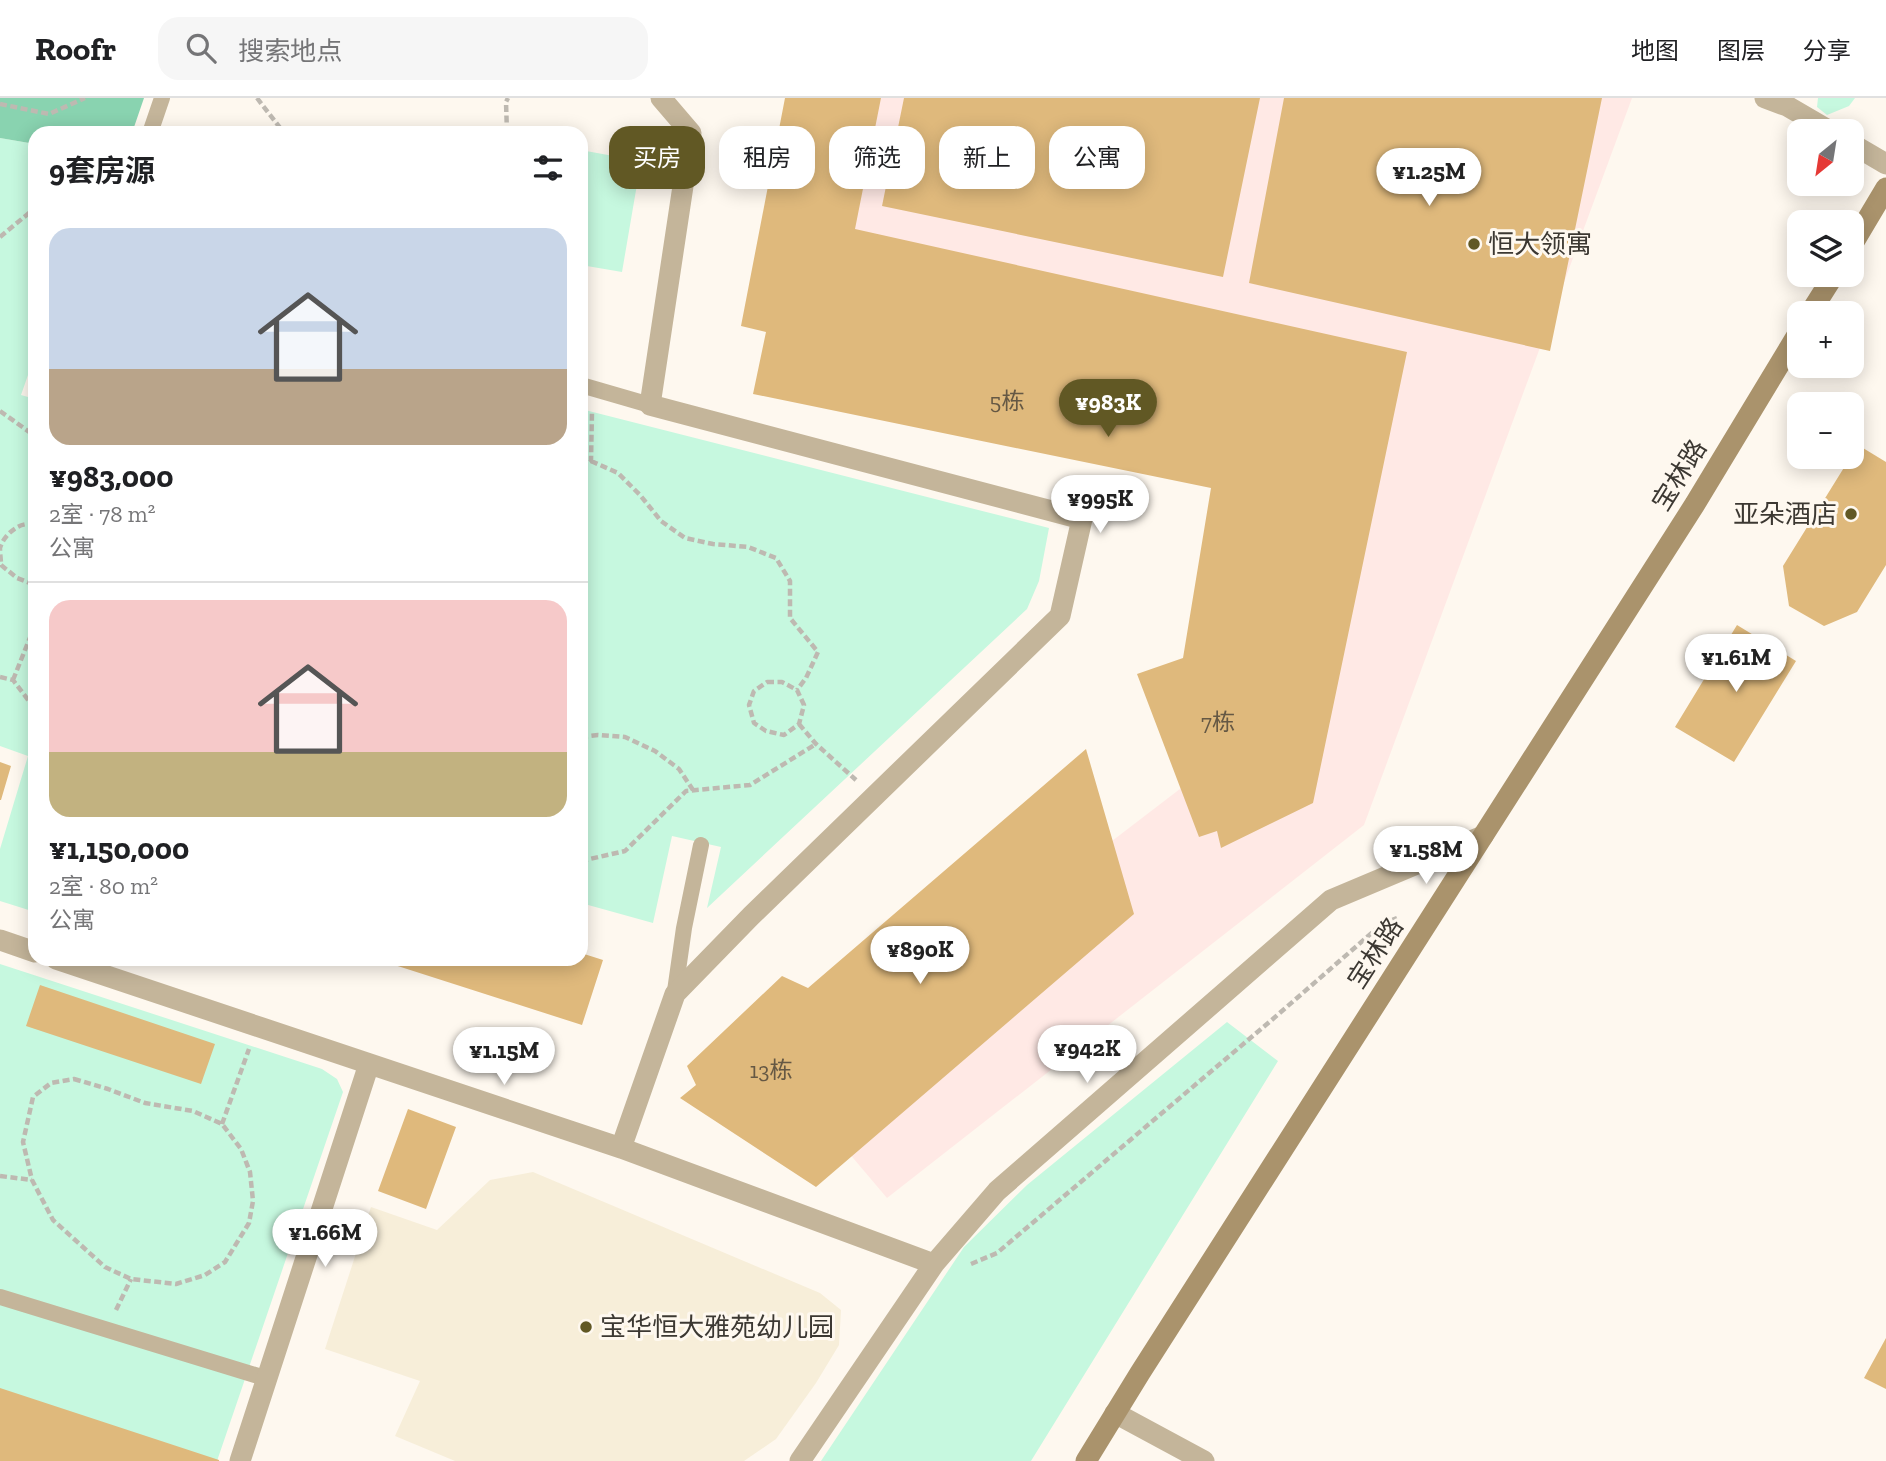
<!DOCTYPE html>
<html lang="zh">
<meta charset="utf-8">
<style>
body{margin:0;font-family:"Zilla Slab","Noto Sans SC",serif;background:#f6f6f6;color:#202124;height:100vh;display:flex;flex-direction:column;font-size:26px;white-space:nowrap}
*{box-sizing:border-box;margin:0}
p{font-size:23px;color:#757577}
.icon{flex:none;width:38px;height:38px;fill:none;stroke:currentColor;stroke-width:2;stroke-linecap:round;stroke-linejoin:round}
.map{position:relative;flex:1;overflow:hidden}
.side{position:absolute;left:28px;top:28px;width:560px;height:840px;display:flex;flex-direction:column;background:#fff;border-radius:21px;box-shadow:0 4px 18px #0003}
.side>*{flex:none}
.top-card{position:absolute;left:609px;top:28px;width:665px;height:63px;display:flex;gap:14px}
.needle{width:46px;rotate:210deg}
.tools{position:absolute;left:1787px;top:21px;display:grid;gap:14px}
.tools a{display:grid;place-items:center;width:77px;height:77px;border-radius:14px;background:#fff;box-shadow:0 4px 18px #0003;font-size:35px}
.price{position:absolute;translate:-50% -60px;padding:0 16px;border-radius:24px;background:#fff;color:#222;font-size:23px;line-height:46px;filter:drop-shadow(0 2px 4px #0008)}
.price::after{content:'';position:absolute;left:50%;top:42px;width:21px;height:16px;margin-left:-10px;background:inherit;clip-path:polygon(0 0,100% 0,50% 100%)}
.price.selected{background:#615824;color:#fff}
ul{padding:0;list-style:none}
li{display:grid;align-content:center;gap:14px;height:371px;padding:0 21px}
li+li{border-top:2px solid #e0e0e0}
li span{display:grid;place-items:center;height:217px;border-radius:21px;color:#555}
li>.icon{margin-inline-start:auto}
span .icon{width:126px;height:126px;fill:#fffc;stroke-width:1}
li b{font-size:30px}
h2{display:flex;justify-content:space-between;align-items:center;height:84px;padding:0 21px;font-size:30px}
.pill{padding:0 24px;border-radius:21px;background:#fff;box-shadow:0 4px 18px #0003;font-size:24px;line-height:63px}
.pill.selected{background:#615824;color:#fff}
header{display:flex;align-items:center;gap:42px;box-sizing:border-box;height:98px;padding:0 35px;background:#fff;border-bottom:2px solid #e0e0e0}
header strong{font-size:33px}
nav{display:flex;gap:38px;margin-inline-start:auto;font-size:24px}
.search{width:490px;height:63px;background:#f6f6f6;display:flex;align-items:center;gap:18px;box-sizing:border-box;padding:0 24px;border-radius:21px;color:#757577;font-size:26px}
.map>svg:first-child{display:block}
</style>
<header>
<strong>Roofr</strong>
<div class="search"><svg class="icon" aria-label="search" viewBox="0 0 24 24"><circle cx="10" cy="10" r="6"/><path d="M15 15l6 6"/></svg>搜索地点</div>
<nav><a>地图</a><a>图层</a><a>分享</a></nav>
</header>
<div class="map">
<svg width="1886" height="1363" viewBox="0 0 1886 1363">
<rect width="100%" height="100%" fill="#fef8ef"/>
<!-- commercial -->
<path fill="#ffe9e5" d="M799 0H1632L1364 727 887 1100 792 988 1240 645 1303 338 759 222Z"/>
<!-- education -->
<path fill="#f7eed9" d="M533 1074 820 1195 841 1212 839 1247 816 1285 776 1341 744 1363H455L395 1338 420 1283 325 1251 371 1109 437 1132 490 1082Z"/>
<!-- green -->
<path fill="#c6f8df" d="M1818 0H1855L1849 8 1827 17 1817 9Z
M0 40 35 46V257L21 297 35 301V814L0 803V751L28 658 0 648Z
M586 53 641 63 622 174 581 167V83Z
M581 311 1049 430 1039 483 1027 511 707 810 721 749 672 738 653 825 581 805Z
M0 866 322 971 337 981 343 994 217 1363H0Z
M1227 924 1278 963 1031 1363H821L964 1149 1027 1087Z"/>
<!-- forest -->
<path fill="#89d3b0" d="M0 0H144L132 35H35V46L0 40Z"/>
<!-- building -->
<path fill="#dfb97c" d="M785 0H881L855 131 1407 254 1313 705 1221 750 1217 733 1199 739 1137 576 1183 560 1211 390 753 296 766 234 741 228Z
M904 0H1260L1223 179 882 108Z
M1284 0H1602L1550 253 1249 185Z
M1858 347 1886 364V467L1857 514 1824 528 1789 508 1783 468Z
M1737 527 1796 563 1734 664 1675 629Z
M1086 651 1134 816 816 1089 680 1000 696 987 687 968 782 878 808 890Z
M0 664 11 668 1 702H0Z
M581 855 603 862 582 927 379 862 581 861Z
M40 887 215 946 201 986 26 928Z
M408 1011 456 1029 426 1111 378 1093Z
M1886 1240V1291L1864 1280Z
M0 1290 219 1362V1363H0Z"/>
<g fill="none" stroke-linecap="round" stroke-linejoin="round">
<!-- path -->
<path stroke="#beb9b1" stroke-width="4.5" stroke-dasharray="7 3.5" stroke-linecap="butt" d="M257 0 284 35
M0 6 49 16 85 0
M507 35 506 4 508 0
M0 139 35 110
M0 313 35 338
M591 363 618 375 640 397 661 423 685 440 713 446 748 449 776 460 790 483V520L818 554 806 580 797 592
M581 370 591 363 592 313
M35 427C21 422 4 436 0 450 0 455 1 462 1 467L17 480 35 487
M0 579 13 582 35 611
M13 582 35 527
M767 584H782L797 592 804 607 799 626 784 637 766 633 754 625 749 607 754 593Z
M799 626 816 646 856 682
M581 639 598 637 625 639 655 653 679 671 693 692
M581 763 625 753 686 693 750 687 816 646
M74 981 108 991 145 1005 193 1013 222 1026 241 1051 250 1074 253 1103 249 1125 225 1164 205 1177 176 1186 131 1181 105 1169 53 1122 32 1082 23 1044 33 999 51 985Z
M222 1026 249 951
M0 1078 32 1082
M971 1166 997 1155 1274 920 1382 826 1397 820
M116 1212 131 1181"/>
<!-- lane -->
<path stroke="#c4b59a" stroke-width="16" d="M150 35 162 0
M581 287 650 307
M674 900 684 830 701 747
M0 1199 268 1281"/>
<!-- street -->
<path stroke="#c4b59a" stroke-width="21" d="M1765 0 1787 8 1830 33
M1852 46 1886 66
M0 842 35 854
M56 861 621 1050 934 1166
M621 1050 675 896 751 818 1060 518 1082 421 650 307 691 35 661 0
M1115 1315 1204 1363
M240 1363 369 966
M800 1363 934 1166 997 1093 1331 802 1483 738"/>
<!-- secondary -->
<path stroke="#aa936c" stroke-width="21" d="M1852 147 1886 90
M1810 215 1834 177
M1086 1363 1140 1275 1695 406 1799 234"/>
</g>
<!-- markers -->
<g fill="#615824" stroke="#fef8ef" stroke-width="2.5">
<circle cx="1474" cy="146" r="7"/>
<circle cx="1851" cy="416" r="7"/>
<circle cx="586" cy="1229" r="7"/>
</g>
<g text-anchor="middle" stroke-width="6" stroke-linejoin="round" paint-order="stroke">
<!-- number labels -->
<g font-size="23" fill="#655844">
<text x="1007" y="311">5栋</text>
<text x="1218" y="632">7栋</text>
<text x="771" y="980">13栋</text>
</g>
<!-- poi labels -->
<g font-size="26" fill="#3c3832" stroke="#fef8ef" text-anchor="start">
<text x="1488" y="155">恒大领寓</text>
<text x="1837" y="425" text-anchor="end">亚朵酒店</text>
<text x="600" y="1238">宝华恒大雅苑幼儿园</text>
</g>
<!-- street labels -->
<g font-size="26" fill="#3c3832" stroke="#fef8ef">
<text transform="translate(1679 377) rotate(-58)" y="9">宝林路</text>
<text transform="translate(1375 855) rotate(-57)" y="9">宝林路</text>
</g>
</g>
</svg>
<div class="tools">
<a><svg class="needle" viewBox="-14 -14 28 28"><path d="M0-13l5 13h-10z" fill="#e53935"/><path d="M0 13l5-13h-10z" fill="#757577"/></svg></a>
<a><svg class="icon" aria-label="layers" viewBox="0 0 24 24"><path d="M12 4l9 5-9 5-9-5zM3 14l9 5 9-5"/></svg></a>
<a>+</a>
<a>−</a>
</div>
<b class="price" style="left:1429px;top:110px">¥1.25M</b>
<b class="price selected" style="left:1108px;top:341px">¥983K</b>
<b class="price" style="left:1100px;top:437px">¥995K</b>
<b class="price" style="left:1736px;top:596px">¥1.61M</b>
<b class="price" style="left:1426px;top:788px">¥1.58M</b>
<b class="price" style="left:920px;top:888px">¥890K</b>
<b class="price" style="left:1087px;top:987px">¥942K</b>
<b class="price" style="left:504px;top:989px">¥1.15M</b>
<b class="price" style="left:325px;top:1171px">¥1.66M</b>
<div class="top-card">
<a class="pill selected">买房</a>
<a class="pill">租房</a>
<a class="pill">筛选</a>
<a class="pill">新上</a>
<a class="pill">公寓</a>
</div>
<section class="side">
<h2>9套房源<svg class="icon" aria-label="filters" viewBox="0 0 24 24"><path d="M4 7h16M4 17h16"/><circle cx="9" cy="7" r="2"/><circle cx="15" cy="17" r="2"/></svg></h2>
<ul>
<li><span style="background:linear-gradient(#c9d6e8 65%,#b9a48a 0)"><svg class="icon" aria-label="home" viewBox="0 0 24 24"><path d="M3 11l9-7 9 7M6 9v11h12V9"/></svg></span><div><b>¥983,000</b><p>2室 · 78 m²</p><p>公寓</p></div></li>
<li><span style="background:linear-gradient(#f6c9c9 70%,#c2b280 0)"><svg class="icon" aria-label="home" viewBox="0 0 24 24"><path d="M3 11l9-7 9 7M6 9v11h12V9"/></svg></span><div><b>¥1,150,000</b><p>2室 · 80 m²</p><p>公寓</p></div></li>
</ul>
</section>
</div>
